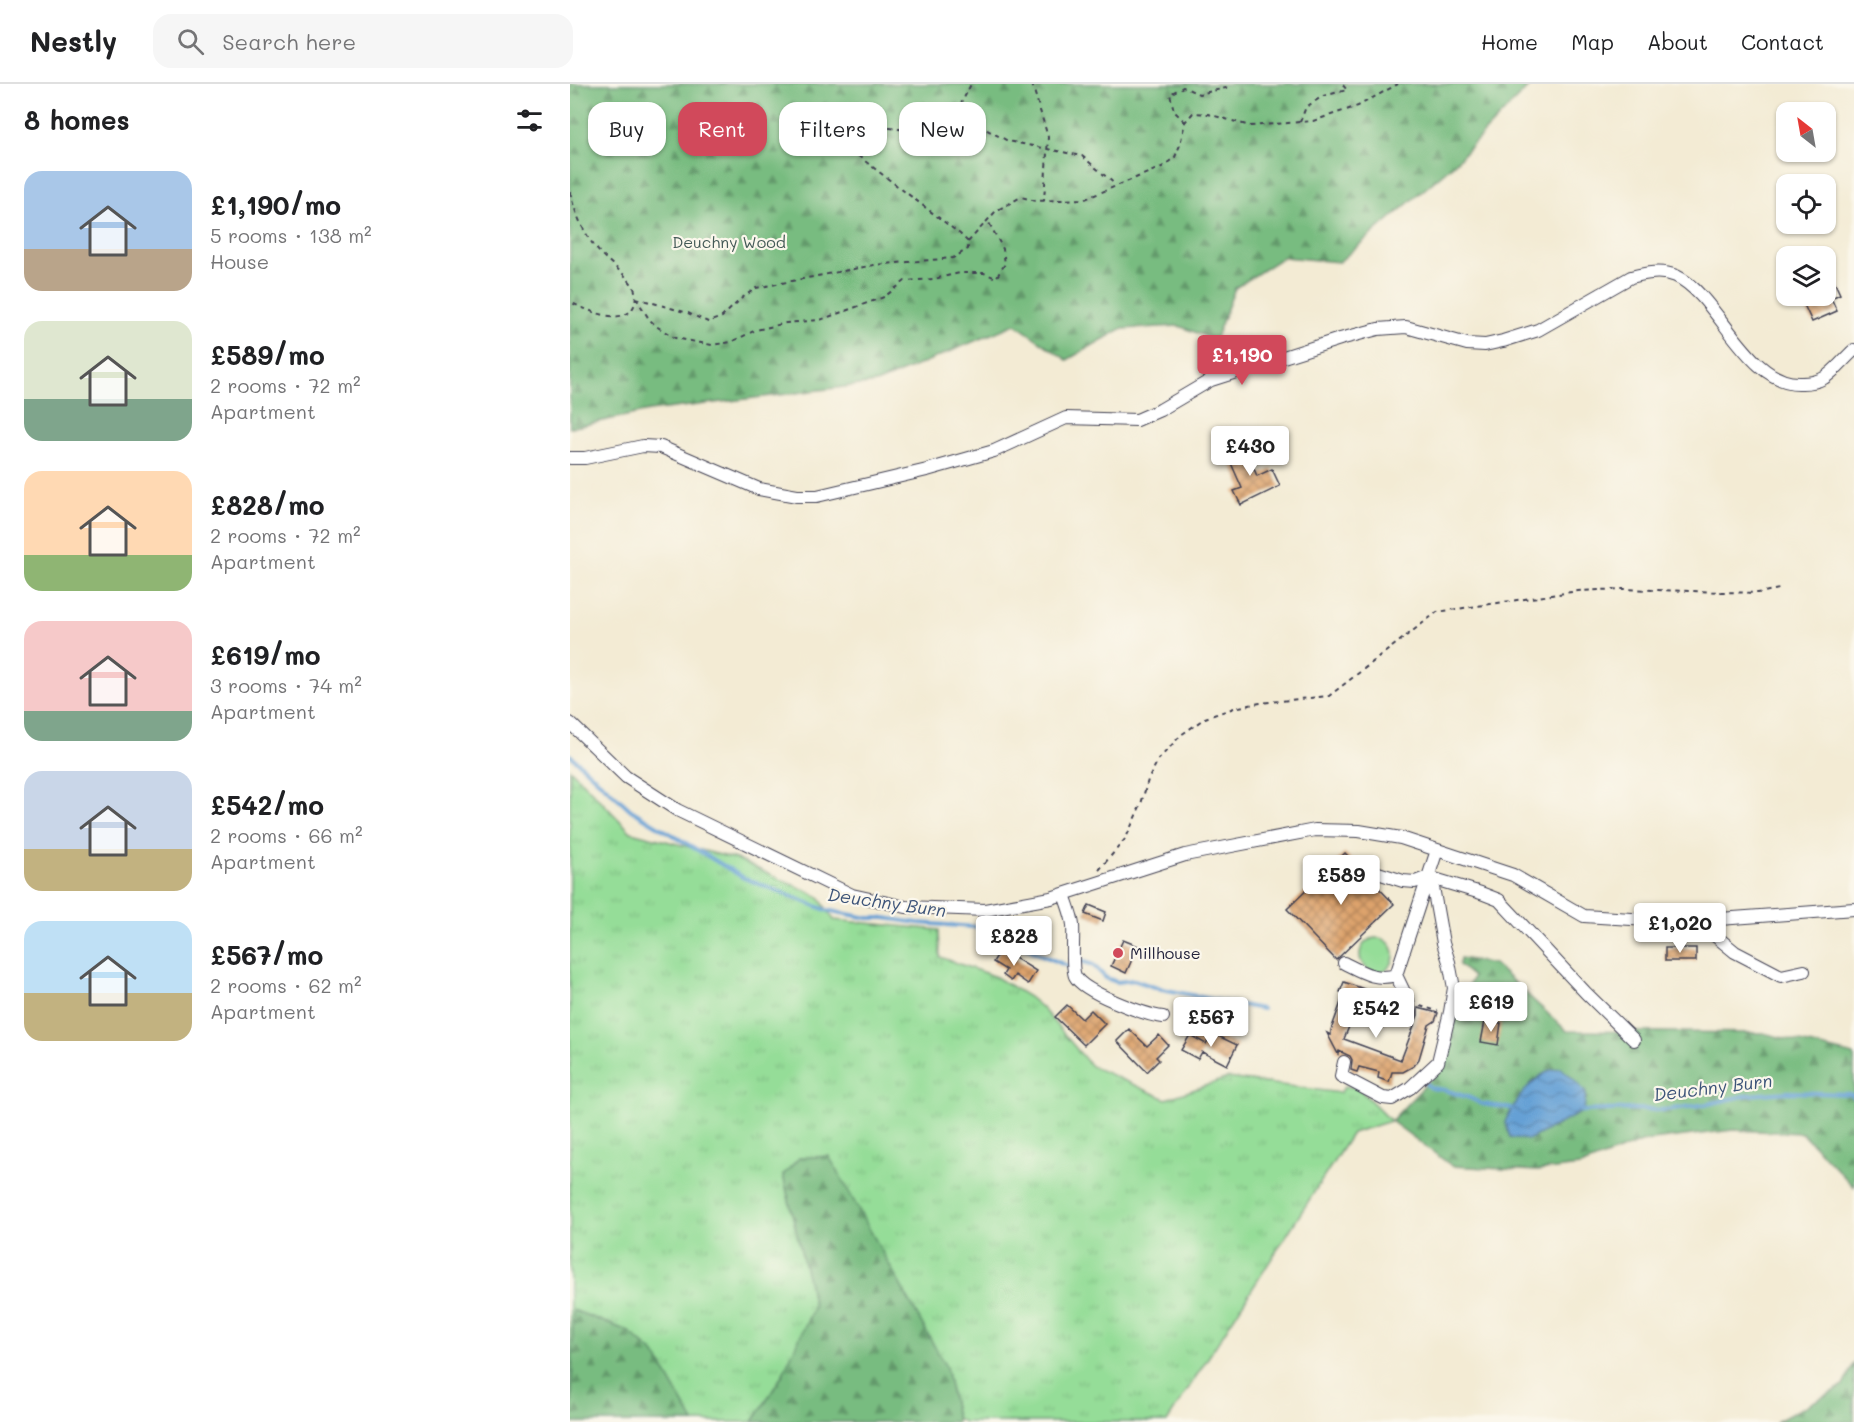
<!DOCTYPE html>
<meta charset="utf-8">
<style>
body{margin:0;font-family:Mali,sans-serif;background:#f6f6f6;color:#202124;height:100vh;display:flex;flex-direction:column;font-size:22px;white-space:nowrap}
*{box-sizing:border-box;margin:0}
p{font-size:20px;color:#757577}
.icon{flex:none;width:33px;height:33px;fill:none;stroke:currentColor;stroke-width:2;stroke-linecap:round;stroke-linejoin:round}
.map{position:relative;flex:1;overflow:hidden}
.panel{display:flex;flex-direction:column;background:#fff;width:570px}
.panel>*{flex:none}
.guide{position:absolute;left:18px;top:18px;width:570px;height:54px;display:flex;gap:12px}
.needle{width:39px;rotate:329deg}
.fabs{position:absolute;left:1206px;top:18px;display:grid;gap:12px}
.fabs a{display:grid;place-items:center;width:60px;height:60px;border-radius:12px;background:#fff;box-shadow:0 2px 4px #0004;font-size:30px}
.price{position:absolute;translate:-50% -51px;padding:0 14px;border-radius:6px;background:#fff;color:#222;font-size:20px;line-height:39px;filter:drop-shadow(0 2px 3px #0008)}
.price::after{content:'';position:absolute;left:50%;top:36px;width:18px;height:14px;margin-left:-9px;background:inherit;clip-path:polygon(0 0,100% 0,50% 100%)}
.price.selected{background:#d1495b;color:#fff}
ul{padding:0;list-style:none}
li{display:flex;align-items:center;gap:18px;height:150px;padding:0 24px}
li span{display:grid;place-items:center;flex:none;width:168px;height:120px;border-radius:18px;color:#555}
li>.icon{margin-inline-start:auto}
span .icon{width:72px;height:72px;fill:#fffc;stroke-width:1}
li b{font-size:26px}
h2{display:flex;justify-content:space-between;align-items:center;height:72px;padding:0 24px;font-size:26px}
.tag{padding:0 21px;border-radius:18px;background:#fff;box-shadow:0 2px 4px #0004;font-size:21px;line-height:54px}
.tag.selected{background:#d1495b;color:#fff}
header{display:flex;align-items:center;gap:36px;box-sizing:border-box;height:84px;padding:0 30px;background:#fff;border-bottom:2px solid #e0e0e0}
header strong{font-size:28px}
nav{display:flex;gap:33px;margin-inline-start:auto;font-size:21px}
.search{width:420px;height:54px;background:#f6f6f6;display:flex;align-items:center;gap:15px;box-sizing:border-box;padding:0 21px;border-radius:18px;color:#757577;font-size:22px}
main{display:flex;flex:1;min-height:0}
.map>svg:first-child{display:block}
</style>
<header>
<strong>Nestly</strong>
<div class="search"><svg class="icon" aria-label="search" viewBox="0 0 24 24"><circle cx="10" cy="10" r="6"/><path d="M15 15l6 6"/></svg>Search here</div>
<nav><a>Home</a><a>Map</a><a>About</a><a>Contact</a></nav>
</header>
<main>
<section class="panel">
<h2>8 homes<svg class="icon" aria-label="filters" viewBox="0 0 24 24"><path d="M4 7h16M4 17h16"/><circle cx="9" cy="7" r="2"/><circle cx="15" cy="17" r="2"/></svg></h2>
<ul>
<li><span style="background:linear-gradient(#a9c7e8 65%,#b9a48a 0)"><svg class="icon" aria-label="home" viewBox="0 0 24 24"><path d="M3 11l9-7 9 7M6 9v11h12V9"/></svg></span><div><b>£1,190/mo</b><p>5 rooms · 138 m²</p><p>House</p></div></li>
<li><span style="background:linear-gradient(#dfe7d0 65%,#7fa58c 0)"><svg class="icon" aria-label="home" viewBox="0 0 24 24"><path d="M3 11l9-7 9 7M6 9v11h12V9"/></svg></span><div><b>£589/mo</b><p>2 rooms · 72 m²</p><p>Apartment</p></div></li>
<li><span style="background:linear-gradient(#ffd9b3 70%,#8fb573 0)"><svg class="icon" aria-label="home" viewBox="0 0 24 24"><path d="M3 11l9-7 9 7M6 9v11h12V9"/></svg></span><div><b>£828/mo</b><p>2 rooms · 72 m²</p><p>Apartment</p></div></li>
<li><span style="background:linear-gradient(#f6c9c9 75%,#7fa58c 0)"><svg class="icon" aria-label="home" viewBox="0 0 24 24"><path d="M3 11l9-7 9 7M6 9v11h12V9"/></svg></span><div><b>£619/mo</b><p>3 rooms · 74 m²</p><p>Apartment</p></div></li>
<li><span style="background:linear-gradient(#c9d6e8 65%,#c2b280 0)"><svg class="icon" aria-label="home" viewBox="0 0 24 24"><path d="M3 11l9-7 9 7M6 9v11h12V9"/></svg></span><div><b>£542/mo</b><p>2 rooms · 66 m²</p><p>Apartment</p></div></li>
<li><span style="background:linear-gradient(#bfe0f5 60%,#c2b280 0)"><svg class="icon" aria-label="home" viewBox="0 0 24 24"><path d="M3 11l9-7 9 7M6 9v11h12V9"/></svg></span><div><b>£567/mo</b><p>2 rooms · 62 m²</p><p>Apartment</p></div></li>
</ul>
</section>
<div class="map">
<svg width="1284" height="1338" viewBox="0 0 1284 1338">
<defs>
<pattern id="grass-tufts" width="24" height="20" patternUnits="userSpaceOnUse" patternTransform="scale(1.5)"><rect width="24" height="20" fill="#95dd98"/><path d="M3 7l-1-3M5 7V3M7 7l1-3M15 17l-1-3M17 17v-4M19 17l1-3" fill="none" stroke="#80bd84"/></pattern>
<pattern id="forest-firs" width="22" height="20" patternUnits="userSpaceOnUse" patternTransform="scale(1.5)"><rect width="22" height="20" fill="#78bc80"/><path d="M5 1l3.5 6h-7zM16 11l3.5 6h-7z" fill="#62986a"/></pattern>
<pattern id="water-waves" width="16" height="10" patternUnits="userSpaceOnUse" patternTransform="scale(1.5)"><rect width="16" height="10" fill="#65a0d5"/><path d="M0 5q4-4 8 0t8 0" fill="none" stroke="#5382ae"/></pattern>
<pattern id="building-cross-hatch" width="8" height="8" patternUnits="userSpaceOnUse" patternTransform="scale(1.5)"><rect width="8" height="8" fill="#dda36c"/><path d="M0 0l8 8M0 8l8-8" fill="none" stroke="#b3845a"/></pattern>
</defs>
<rect width="100%" height="100%" fill="#fbf7ec"/>
<filter id="ink" filterUnits="userSpaceOnUse"><feTurbulence type="fractalNoise" baseFrequency=".0167" numOctaves="2"/><feDisplacementMap in="SourceGraphic" scale="12" xChannelSelector="R" yChannelSelector="G"/><feConvolveMatrix kernelMatrix="1 2 1 2 8 2 1 2 1" color-interpolation-filters="sRGB"/></filter>
<filter id="wash" filterUnits="userSpaceOnUse"><feTurbulence type="fractalNoise" baseFrequency=".008" numOctaves="4" result="noise"/><feDisplacementMap in="SourceGraphic" scale="24" xChannelSelector="R" yChannelSelector="G"/><feGaussianBlur stdDeviation="1.35" result="paint"/><feColorMatrix in="noise" values="0 0 0 0 0 0 0 0 0 0 0 0 0 0 0 0 0 1.4 0 .05"/><feComposite in="paint" operator="in"/></filter>
<g filter="url(#wash)">
<rect width="100%" height="100%" fill="#f3ebd4"/>
<!-- grass -->
<path fill="url(#grass-tufts)" stroke="#5c806a" stroke-width="1.5" d="M0 685 61 748 166 775 248 812 264 836 369 846 370 873 426 893 459 913 472 924 521 982 596 1015 658 994 770 1009 775 1002 788 1004 821 1037 782 1049 597 1338H394L386 1334 376 1283 213 1091 245 1222 212 1292 183 1338H122L2 1331 0 1338Z"/>
<!-- forest -->
<path fill="url(#forest-firs)" stroke="#4d6f5e" stroke-width="1.5" d="M0 0H961L883 81 769 178 713 173 665 204 645 256 609 242 551 245 497 276 445 240 306 299 79 327 0 344Z
M890 874 924 880 997 947 1193 949 1284 971V1103L1232 1049 1163 1046 1074 1057 1010 1082 967 1087 882 1082 821 1037 876 979 887 924 903 893 889 881Z
M259 1072 376 1283 387 1338H183L212 1292 244 1222 213 1091 229 1074Z
M3 1226 58 1247 85 1270 124 1338H0L2 1331Z
M1284 1279V1338H1206L1273 1302Z"/>
<!-- pitch -->
<path fill="#95dd98" stroke="#5c806a" stroke-width="1.5" d="M790 871a17 17 0 1 1 34 0a17 17 0 1 1-34 0Z"/>
<!-- water -->
<path fill="url(#water-waves)" stroke="#446188" stroke-width="1.5" d="M991 984 1005 996 1016 1009 1014 1027 958 1056 940 1053 935 1038C943 1020 959 997 977 988 981 985 986 985 991 984Z"/>
<g fill="none" stroke-linecap="round" stroke-linejoin="round">
<!-- stream -->
<path stroke="#65a0d5" stroke-width="4" d="M0 671 61 726 174 794 256 826 298 834H315L348 839 405 843 424 847 467 869 500 883
M507 879 511 877 523 881 536 894 547 898 564 896 587 904 692 925
M853 997 861 1004 875 1006 900 1014 912 1020 941 1024
M1011 1027 1063 1025 1095 1026 1138 1020 1178 1011 1218 1008 1280 1010 1284 1013"/>
</g>
<g id="blocks">
<!-- building -->
<path fill="url(#building-cross-hatch)" d="M1264 197 1270 210 1261 214 1267 227 1242 238 1230 212H1256V201Z
M674 361 687 392 702 385 710 402 671 421 664 407 672 404 657 370Z
M775 769 824 820 766 876 717 825Z
M519 821 536 828 533 837 515 830Z
M553 856 568 862 556 889 541 882Z
M1095 864H1126V877H1095Z
M431 865 466 887 458 900 445 891 441 897 433 891 436 886 423 878Z
M774 898 794 905 774 955 831 976 848 931V924L868 929 865 937 859 941 849 975 844 982 833 988H822L819 998 808 994 809 988 789 983 787 988 781 986 782 976 780 972 769 967 768 970 757 949 761 951V946L774 910 770 908Z
M814 908 827 913 824 924 822 923 821 927 811 924 812 921 805 919 809 909 813 910Z
M497 921 512 935 521 926 535 940 514 961 485 933Z
M915 937 931 939 928 961 911 958Z
M559 945 577 962 589 951 598 961 586 973 589 976 577 988 547 957Z
M642 949 667 961 657 981 632 968 628 975 611 966 620 951 636 960Z"/>
</g>
</g>
<g filter="url(#ink)">
<use href="#blocks" fill-opacity="0" stroke="#414052" stroke-width="1.5"/>
<g fill="none" stroke-linecap="round" stroke-linejoin="round">
<!-- minor casing -->
<g stroke="#414052" stroke-width="14">
<path id="minor" d="M0 374H15L73 362 91 363 189 405 227 412H247L357 386 424 367 496 334 567 336 590 326 641 296 770 255 808 245 836 243 897 260 915 261 933 257 968 246 1061 193C1076 189 1091 186 1106 192 1148 211 1178 303 1232 299 1239 299 1247 298 1254 294 1265 287 1274 275 1284 266
M0 639 56 693 107 726 282 811 336 823 415 826 481 814 615 771 745 746 789 747 831 754 943 791 1014 832 1109 838 1284 825
M808 789 833 797 845 798 858 793 911 809 929 816 1016 909 1064 956
M494 810C497 820 502 831 503 841 504 854 501 883 505 892 513 908 575 931 593 933
M1126 836 1165 868 1211 892 1234 887
M774 879C792 888 806 897 826 891
M811 937H831L840 929 838 916 826 891 867 766
M774 978 771 992 813 1014 822 1015 840 1004 868 978 880 928 884 904 879 878 873 859 863 803 856 798"/>
</g>
<!-- path -->
<path stroke="#414052" stroke-width="2" stroke-dasharray="4.5 4.5" stroke-linecap="butt" d="M462 0 478 53 474 117
M385 29 438 57 512 72 546 101
M615 38 604 27 600 10 613 3 629 10 656 4 657 0
M730 38 736 23 753 12 777 6 772 0
M0 108C5 130 15 152 30 169 40 180 55 189 63 202 66 207 66 214 65 219 57 246 15 225 0 218
M398 158 426 127 451 113 466 117 515 115 592 83 605 73 610 61 615 38 623 29 638 30 680 42 743 37 788 22 828 0
M66 214 118 229 138 238 152 233 172 214 186 204 304 181 383 174 398 165V158L390 150 287 71C281 61 277 55 282 44 295 40 306 43 320 44 370 50 379 46 401 0
M66 214 79 235 86 242 105 254 142 261 161 258 186 246 216 239 250 236 314 213 335 197 364 195 390 189H414L426 194 435 180 433 165 418 137
M529 786 556 754 571 720 578 696 588 676 611 651 635 634 664 624 690 619 759 612 867 528 1008 507 1052 505 1188 509 1209 505
M850 922 868 927"/>
<!-- minor -->
<use href="#minor" stroke="#fff" stroke-width="12"/>
</g>
</g>
<!-- markers -->
<circle fill="#d1495b" stroke="#fbf7ec" stroke-width="2" cx="548" cy="869" r="6"/>
<g text-anchor="middle" stroke-width="4.5" stroke-linejoin="round" paint-order="stroke">
<!-- park labels -->
<g font-size="16" fill="#445a57" stroke="#fbf7ec">
<text x="159" y="164">Deuchny Wood</text>
</g>
<!-- poi labels -->
<g font-size="16" fill="#22223b" stroke="#fbf7ec" text-anchor="start">
<text x="560" y="875">Millhouse</text>
</g>
<!-- water labels -->
<g font-size="18" font-style="italic" fill="#3d5479" stroke="#fbf7ec">
<text transform="translate(317 819) rotate(8)" y="6">Deuchny Burn</text>
<text transform="translate(1143 1004) rotate(-7)" y="6">Deuchny Burn</text>
</g>
</g>
</svg>
<div class="fabs">
<a><svg class="needle" viewBox="-14 -14 28 28"><path d="M0-13l5 13h-10z" fill="#e53935"/><path d="M0 13l5-13h-10z" fill="#757577"/></svg></a>
<a><svg class="icon" aria-label="locate" viewBox="0 0 24 24"><circle cx="12" cy="12" r="6"/><path d="M12 2v4M12 18v4M2 12h4M18 12h4"/></svg></a>
<a><svg class="icon" aria-label="layers" viewBox="0 0 24 24"><path d="M12 4l9 5-9 5-9-5zM3 14l9 5 9-5"/></svg></a>
</div>
<b class="price selected" style="left:672px;top:302px">£1,190</b>
<b class="price" style="left:680px;top:393px">£430</b>
<b class="price" style="left:771px;top:822px">£589</b>
<b class="price" style="left:1110px;top:870px">£1,020</b>
<b class="price" style="left:444px;top:883px">£828</b>
<b class="price" style="left:921px;top:949px">£619</b>
<b class="price" style="left:806px;top:955px">£542</b>
<b class="price" style="left:641px;top:964px">£567</b>
<div class="guide">
<a class="tag">Buy</a>
<a class="tag selected">Rent</a>
<a class="tag">Filters</a>
<a class="tag">New</a>
</div>
</div>
</main>
